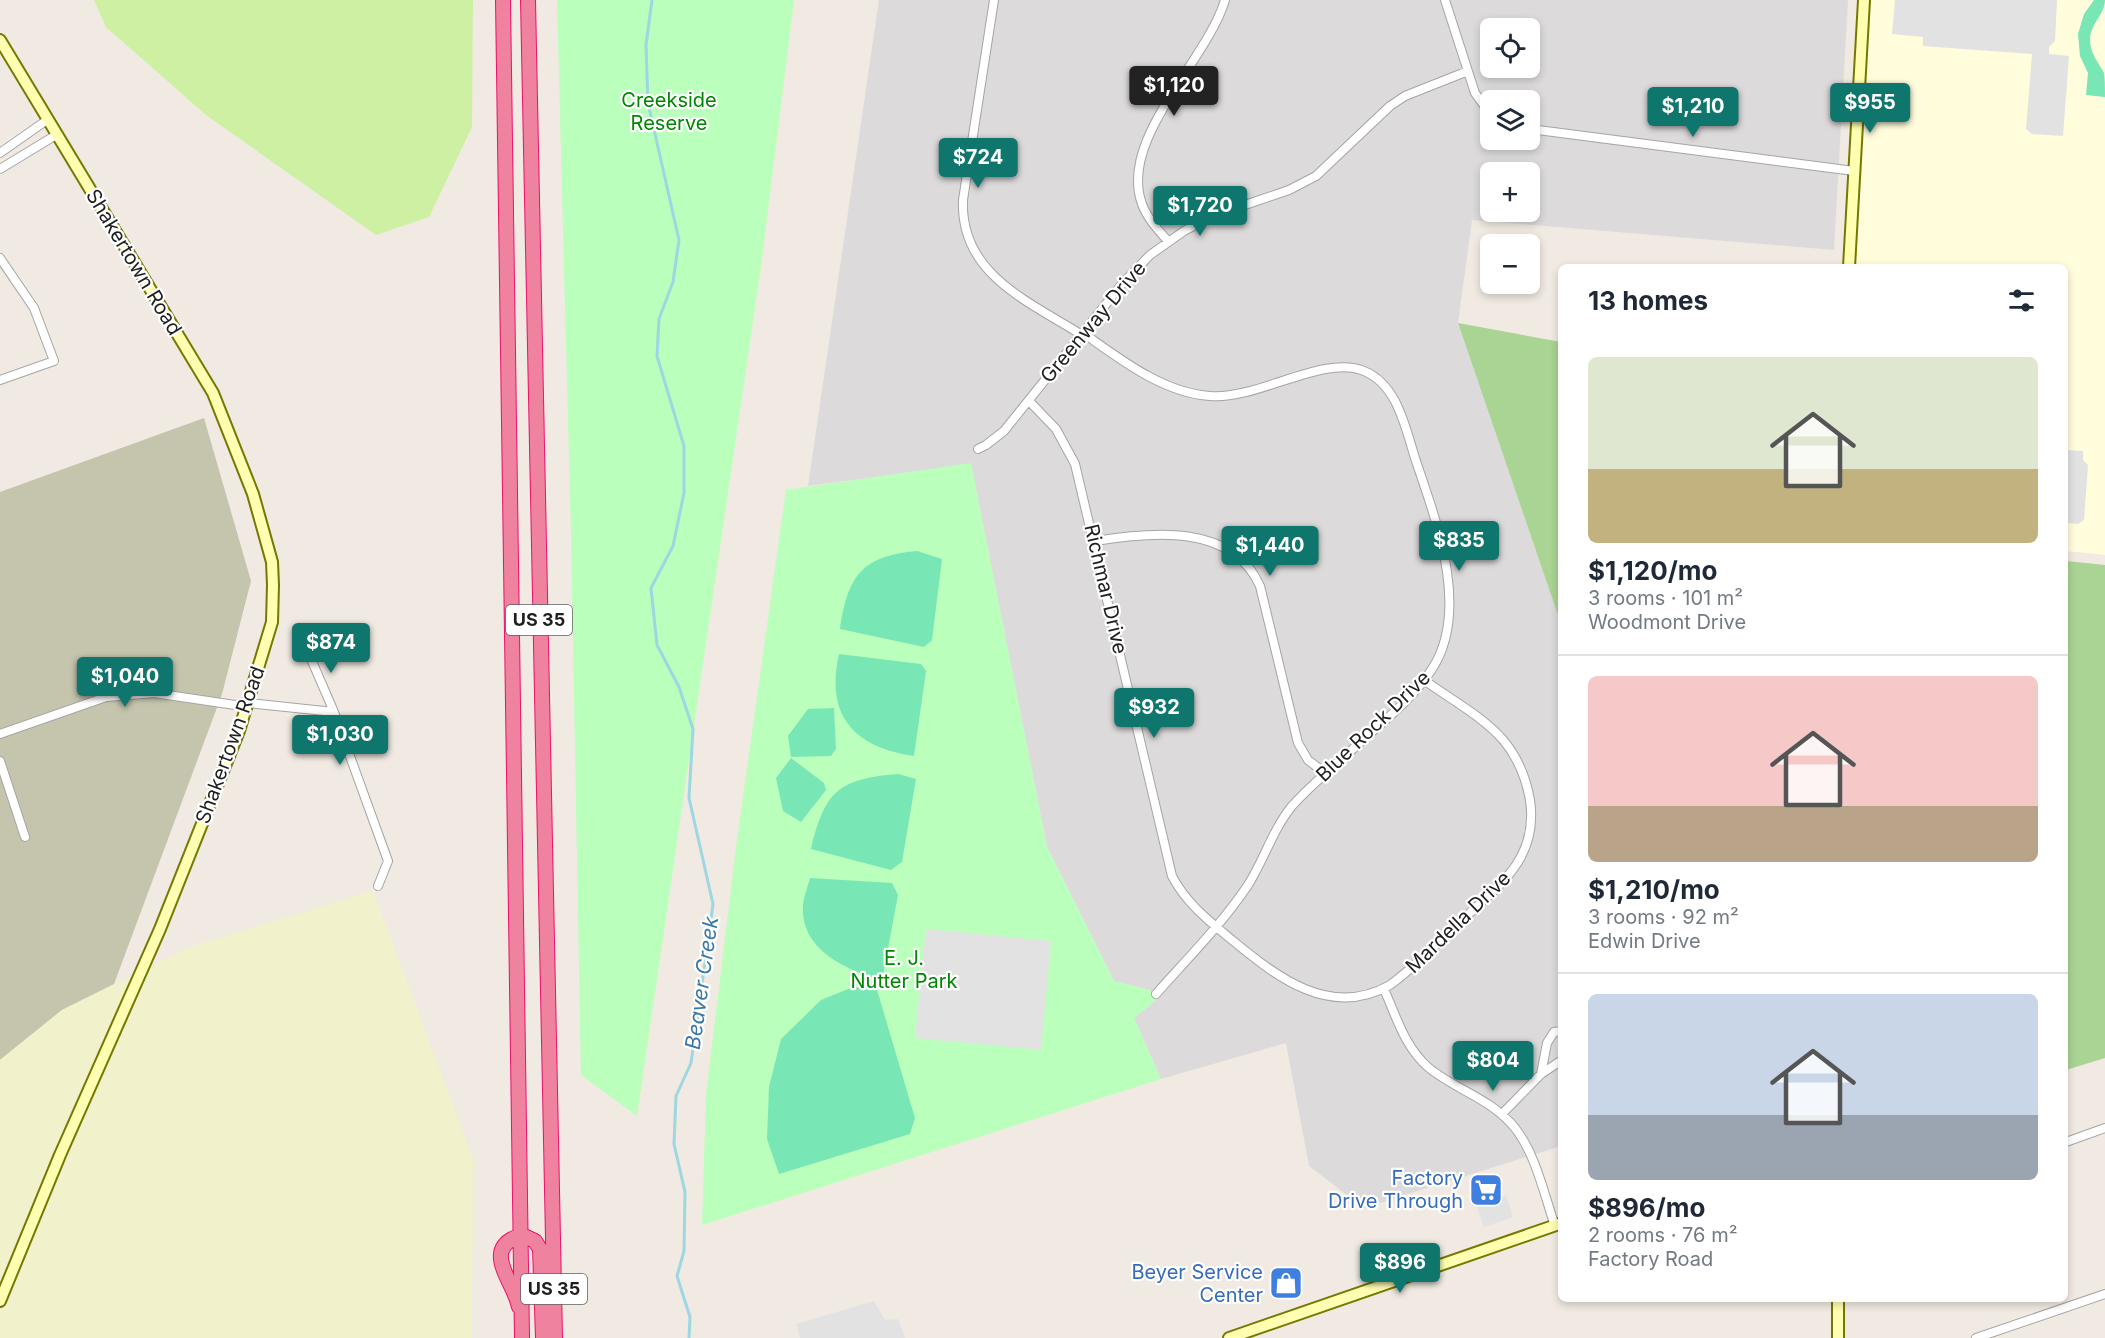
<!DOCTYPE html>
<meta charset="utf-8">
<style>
body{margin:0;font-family:Inter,sans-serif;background:#f6f6f7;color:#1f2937;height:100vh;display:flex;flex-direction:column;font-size:22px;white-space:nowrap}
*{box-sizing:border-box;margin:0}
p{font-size:20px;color:#747a83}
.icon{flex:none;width:33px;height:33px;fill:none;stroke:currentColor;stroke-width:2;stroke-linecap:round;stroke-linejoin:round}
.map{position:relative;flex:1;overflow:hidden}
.details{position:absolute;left:1558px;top:264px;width:510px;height:1038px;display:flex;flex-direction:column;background:#fff;border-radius:9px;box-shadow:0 3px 9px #0003}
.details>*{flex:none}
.fabs{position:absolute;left:1480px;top:18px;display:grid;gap:12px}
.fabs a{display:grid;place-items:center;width:60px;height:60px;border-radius:9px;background:#fff;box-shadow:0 3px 9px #0003;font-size:30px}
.price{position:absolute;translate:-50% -51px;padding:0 14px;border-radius:6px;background:#0f766e;color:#fff;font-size:20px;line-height:39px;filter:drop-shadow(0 2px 3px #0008)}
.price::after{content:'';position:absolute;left:50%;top:36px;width:18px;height:14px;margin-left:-9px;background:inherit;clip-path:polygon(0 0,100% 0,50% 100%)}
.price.current{background:#222;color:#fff}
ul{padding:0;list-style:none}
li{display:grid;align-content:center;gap:12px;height:318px;padding:0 30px}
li+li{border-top:2px solid #e0e1e3}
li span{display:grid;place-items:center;height:186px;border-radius:9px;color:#555}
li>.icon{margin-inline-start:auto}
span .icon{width:108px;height:108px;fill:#fffc;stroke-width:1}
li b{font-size:26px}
h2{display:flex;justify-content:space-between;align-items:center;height:72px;padding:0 30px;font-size:26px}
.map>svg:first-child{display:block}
</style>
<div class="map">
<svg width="2105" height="1338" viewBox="0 0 2105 1338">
<rect width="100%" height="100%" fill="#f0eae2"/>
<!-- residential -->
<path fill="#dcdadb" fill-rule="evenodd" d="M879 0H1848L1834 250 1472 220 1458 323 1561 624V1146L1364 1208 1309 1166 1286 1043 1161 1079 1134 1018 1156 1000 1150 990 1114 981 1047 847 971 464 808 486ZM1491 28H1530V68H1491ZM1491 100H1530V140H1491ZM1491 172H1530V212H1491Z"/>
<!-- education -->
<path fill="#fffddc" d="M1864 0H2105V555L2066 551V267H1849Z"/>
<!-- construction -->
<path fill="#c5c4ad" d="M204 418 251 581 222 694 114 984 62 1010 0 1060V492Z"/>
<!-- farmland -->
<path fill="#f1f1cb" d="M373 891 473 1159 472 1338H0V1060L62 1010 192 946Z"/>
<!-- grass -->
<path fill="#cef0a3" d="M94 0H473L472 127 429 217 376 235 206 115 106 27Z"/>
<!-- forest -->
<path fill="#aad493" d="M1458 323 1561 342V624Z
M2066 561 2105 565V1058L2066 1070Z"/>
<!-- park -->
<path fill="#baffbb" d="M557 0H794L761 266 637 1116 581 1075 571 533Z
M971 463 1047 847 1114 981 1150 990 1156 1000 1134 1018 1161 1079 702 1225 706 1095 736 847 786 490Z"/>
<!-- pitch -->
<path fill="#78e7b5" d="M2094 0H2105C2105 14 2091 23 2090 39 2090 54 2098 61 2104 73 2105 79 2105 90 2105 97L2086 95 2088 73 2080 56 2078 34 2084 14Z
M917 551 942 559 932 640 924 647 840 629C848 575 862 556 917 551Z
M839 654 921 664 926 671 914 756C854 747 825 716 839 654Z
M834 708 836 749 831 756 791 757 788 736 808 709Z
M791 758 824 783 826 790 801 822 783 811 776 778Z
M898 774 916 779 902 862 891 870 811 849C825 791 838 779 898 774Z
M810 878 892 883 898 895 882 981C847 969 800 951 803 905 804 896 808 886 810 878Z
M875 983 915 1118 910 1134 779 1174 767 1139 769 1087 781 1039 821 1000 848 989Z"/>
<!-- parking -->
<path fill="#e2e2e2" d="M1895 0H2057L2055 41 2049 47V54L2069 56 2063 136 2032 134 2026 129 2032 54 1923 46V37L1892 34Z
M2066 450 2083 451V460L2088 465 2084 520 2078 524 2068 523 2067 532Z
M926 929 1051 941 1041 1050 915 1038Z
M1506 1195 1513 1217 1484 1227 1476 1205Z
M874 1301 885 1320 898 1319 905 1338H800L796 1324Z"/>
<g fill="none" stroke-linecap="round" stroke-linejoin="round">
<!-- stream -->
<path stroke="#9ed7e2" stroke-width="3" d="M652 0 646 45 648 103 679 240 673 282 659 319 657 356 684 446V493L673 546 651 588 657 645 679 687 693 729 689 798 713 904 691 1063 676 1096 674 1144 685 1192 684 1251 677 1276 690 1317 689 1338"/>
<!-- street casing -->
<g stroke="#a5a5a5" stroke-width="10">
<path id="street" d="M994 0 963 200C960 274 1028 301 1082 335
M1445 0 1475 93 1491 115
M1530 129 1854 171
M0 153 47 120
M0 169 56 135
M1168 241C1158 230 1147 218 1142 204 1118 139 1207 61 1225 0
M0 258 34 308 54 361 0 380
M1083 333C1120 359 1163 393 1210 396 1258 400 1323 354 1364 371 1399 385 1406 432 1417 464 1437 523 1470 611 1432 669 1413 699 1380 724 1354 748 1333 767 1311 785 1292 806 1273 829 1264 860 1248 885 1222 924 1187 959 1156 994
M1029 401 1056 429 1075 464 1172 876C1186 903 1209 921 1232 940 1277 977 1330 1019 1390 985 1415 967 1436 944 1458 924 1497 887 1539 860 1530 800 1526 778 1518 758 1504 741 1484 717 1450 699 1424 680
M978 449 986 445 1004 431 1122 284 1150 255 1184 231 1210 217 1289 190 1316 176 1390 106 1405 96 1468 71
M1095 541C1151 532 1232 523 1260 586L1298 743 1308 760 1325 773
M305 645 334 712
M0 734 106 697 154 693 235 705 248 703 334 712 388 861 378 886
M0 761 25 837
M1384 989C1396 1016 1405 1048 1429 1068 1456 1090 1492 1099 1515 1128 1536 1155 1544 1194 1555 1226
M1541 1074 1547 1043 1554 1032 1562 1031
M1502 1114 1541 1074 1562 1060
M2066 1142 2105 1128
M1976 1338 2105 1294"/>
</g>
<!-- secondary casing -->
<g stroke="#747900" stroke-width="14">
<path id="secondary" d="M0 40 213 393 253 494 272 562 273 585 272 622 239 731 160 929 60 1155 0 1301
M1849 267 1864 0
M1838 1299V1338
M1229 1338 1562 1223"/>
</g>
<!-- highway casing -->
<g stroke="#eb126b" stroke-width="16">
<path id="highway" d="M503 0 522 1338
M528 0 555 1338
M519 1307C514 1281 479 1248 522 1235L535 1241 540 1249 543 1338"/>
</g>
<!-- street -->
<use href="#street" stroke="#fff" stroke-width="8"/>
<!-- secondary -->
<use href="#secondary" stroke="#fffeb1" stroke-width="10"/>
<!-- highway -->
<use href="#highway" stroke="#ef829e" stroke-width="14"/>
</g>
<!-- icons -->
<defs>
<g id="supermarket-square" transform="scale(1.725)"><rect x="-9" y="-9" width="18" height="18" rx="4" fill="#3f7fe0" stroke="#fff"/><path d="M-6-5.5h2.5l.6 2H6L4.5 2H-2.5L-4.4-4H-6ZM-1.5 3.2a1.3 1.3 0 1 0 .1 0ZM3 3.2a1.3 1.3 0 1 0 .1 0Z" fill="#fff"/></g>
<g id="shop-square" transform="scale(1.725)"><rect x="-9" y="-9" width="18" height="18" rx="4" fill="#3f7fe0" stroke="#fff"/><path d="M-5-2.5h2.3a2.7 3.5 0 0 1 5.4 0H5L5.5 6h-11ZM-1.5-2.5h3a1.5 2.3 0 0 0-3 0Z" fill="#fff"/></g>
</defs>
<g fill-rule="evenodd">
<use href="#supermarket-square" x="1486" y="1190"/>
<use href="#shop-square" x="1286" y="1283"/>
</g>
<g text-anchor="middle" stroke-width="4.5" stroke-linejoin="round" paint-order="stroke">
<!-- shield labels -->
<g fill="#fff" stroke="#626262" stroke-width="1.5">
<rect x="506" y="605" width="66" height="30" rx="4.5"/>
<rect x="521" y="1274" width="66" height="30" rx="4.5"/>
</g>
<g font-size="18" font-weight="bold" fill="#1e1e1e">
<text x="539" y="626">US 35</text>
<text x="554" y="1295">US 35</text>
</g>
<!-- park labels -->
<g font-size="20" fill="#008702" stroke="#fff">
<text x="669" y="107">Creekside<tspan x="669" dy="23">Reserve</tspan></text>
<text x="904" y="965">E. J.<tspan x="904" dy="23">Nutter Park</tspan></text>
</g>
<!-- street labels -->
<g font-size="20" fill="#1e1e1e" stroke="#fff">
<text transform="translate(134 262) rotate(59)" y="7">Shakertown Road</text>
<text transform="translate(1093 322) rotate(-50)" y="7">Greenway Drive</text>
<text transform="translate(1106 589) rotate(77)" y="7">Richmar Drive</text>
<text transform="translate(1373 726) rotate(-44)" y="7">Blue Rock Drive</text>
<text transform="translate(230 745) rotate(-70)" y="7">Shakertown Road</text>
<text transform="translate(1458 922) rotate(-44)" y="7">Mardella Drive</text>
</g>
<!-- shop labels -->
<g font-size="20" fill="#366cbe" stroke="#fff" text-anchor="end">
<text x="1463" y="1185">Factory<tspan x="1463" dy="23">Drive Through</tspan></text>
<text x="1263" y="1279">Beyer Service<tspan x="1263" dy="23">Center</tspan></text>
</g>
<!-- water labels -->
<g font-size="21" font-style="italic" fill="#3b78a6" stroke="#fff">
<text transform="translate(702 983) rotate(-82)" y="7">Beaver Creek</text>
</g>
</g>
</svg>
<div class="fabs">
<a><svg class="icon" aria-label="locate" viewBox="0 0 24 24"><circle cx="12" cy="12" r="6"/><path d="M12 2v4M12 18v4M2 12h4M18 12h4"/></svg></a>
<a><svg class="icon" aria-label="layers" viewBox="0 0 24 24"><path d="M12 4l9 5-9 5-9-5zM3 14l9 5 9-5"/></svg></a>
<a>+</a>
<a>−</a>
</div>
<b class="price current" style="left:1174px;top:117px">$1,120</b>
<b class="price" style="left:1870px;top:134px">$955</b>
<b class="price" style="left:1693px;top:138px">$1,210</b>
<b class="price" style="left:978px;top:189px">$724</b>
<b class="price" style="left:1200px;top:237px">$1,720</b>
<b class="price" style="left:1459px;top:572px">$835</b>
<b class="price" style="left:1270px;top:577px">$1,440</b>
<b class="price" style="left:331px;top:674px">$874</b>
<b class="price" style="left:125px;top:708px">$1,040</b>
<b class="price" style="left:1154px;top:739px">$932</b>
<b class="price" style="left:340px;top:766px">$1,030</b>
<b class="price" style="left:1493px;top:1092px">$804</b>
<b class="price" style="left:1400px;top:1294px">$896</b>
<section class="details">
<h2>13 homes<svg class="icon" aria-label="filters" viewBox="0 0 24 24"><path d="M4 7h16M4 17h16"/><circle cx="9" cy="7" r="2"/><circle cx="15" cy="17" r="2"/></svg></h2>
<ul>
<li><span style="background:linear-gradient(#dfe7d0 60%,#c2b280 0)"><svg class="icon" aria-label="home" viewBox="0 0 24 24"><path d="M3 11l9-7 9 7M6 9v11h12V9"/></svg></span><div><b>$1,120/mo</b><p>3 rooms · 101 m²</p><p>Woodmont Drive</p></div></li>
<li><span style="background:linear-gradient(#f6c9c9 70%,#b9a48a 0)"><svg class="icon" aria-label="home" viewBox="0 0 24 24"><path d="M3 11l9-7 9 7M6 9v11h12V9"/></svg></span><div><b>$1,210/mo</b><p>3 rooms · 92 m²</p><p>Edwin Drive</p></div></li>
<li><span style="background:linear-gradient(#c9d6e8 65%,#9aa5b1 0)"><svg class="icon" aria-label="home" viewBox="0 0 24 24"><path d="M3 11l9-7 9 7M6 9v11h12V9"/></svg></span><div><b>$896/mo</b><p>2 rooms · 76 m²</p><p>Factory Road</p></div></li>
</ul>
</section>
</div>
